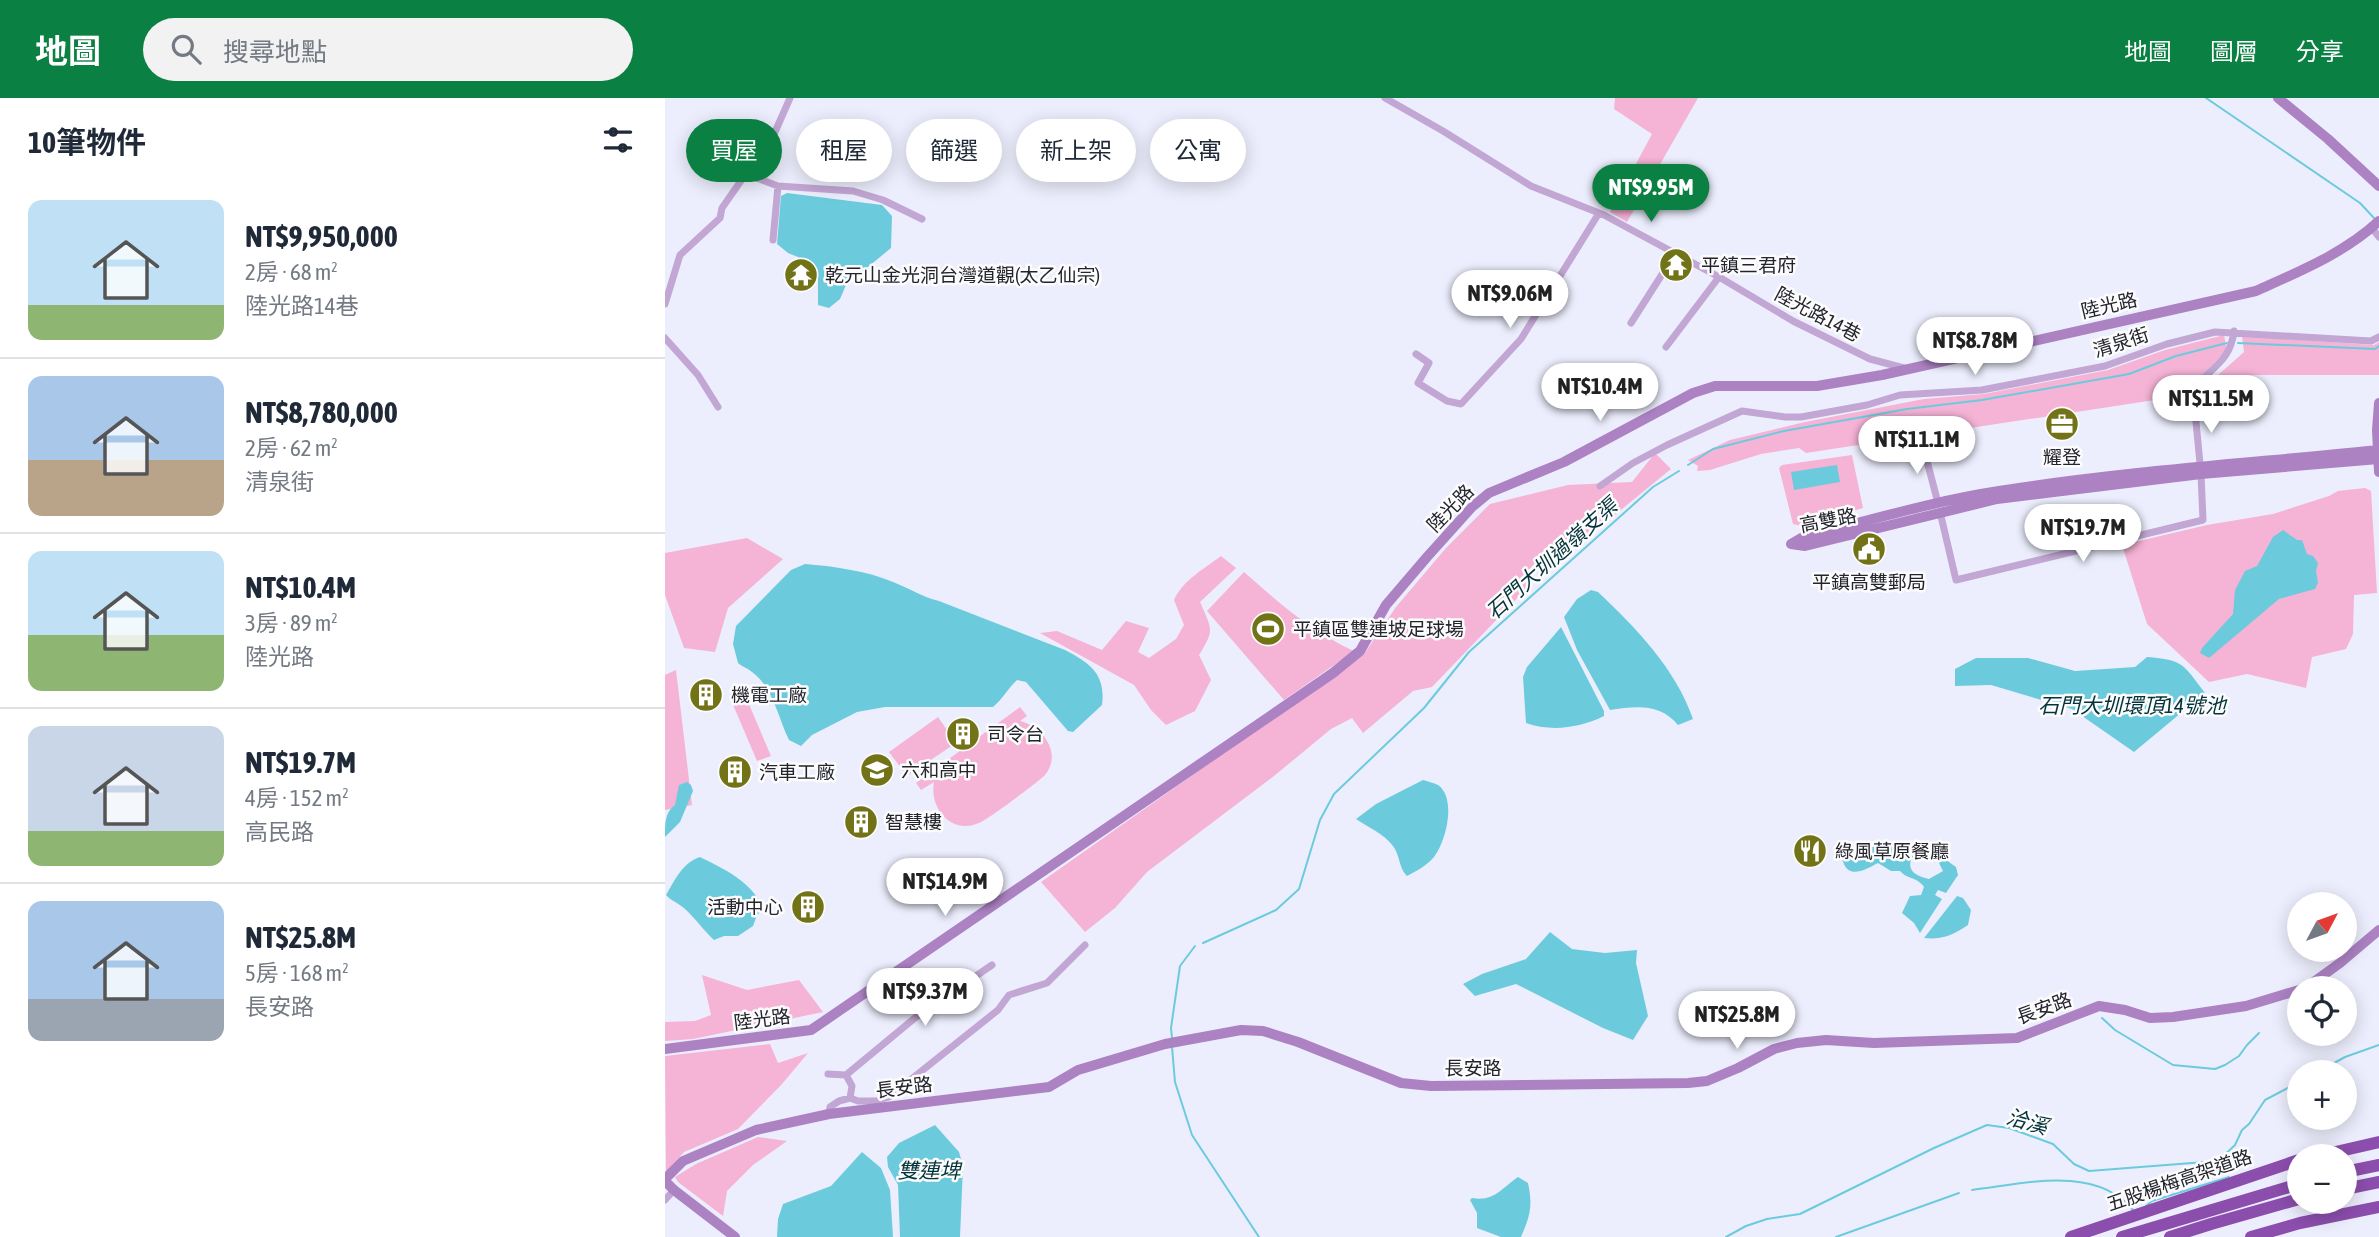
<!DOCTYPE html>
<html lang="zh-TW">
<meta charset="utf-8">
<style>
body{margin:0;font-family:"Asap Condensed","Noto Sans TC",sans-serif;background:#f2f2f3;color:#1f2937;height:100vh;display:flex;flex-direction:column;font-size:26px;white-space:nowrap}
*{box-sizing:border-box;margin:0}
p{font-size:23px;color:#747a83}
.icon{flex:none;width:38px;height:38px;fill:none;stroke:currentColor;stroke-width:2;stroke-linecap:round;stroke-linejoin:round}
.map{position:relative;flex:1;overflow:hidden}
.sheet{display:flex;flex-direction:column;background:#fff;width:665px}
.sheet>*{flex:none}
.banner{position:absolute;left:21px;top:21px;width:665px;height:63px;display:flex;gap:14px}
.needle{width:46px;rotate:49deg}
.tools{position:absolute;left:1622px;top:794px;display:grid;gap:14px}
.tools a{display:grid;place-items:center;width:70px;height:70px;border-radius:50%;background:#fff;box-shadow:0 4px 18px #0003;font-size:35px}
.price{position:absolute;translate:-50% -60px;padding:0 16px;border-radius:24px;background:#fff;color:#222;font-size:23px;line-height:46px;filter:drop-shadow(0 2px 4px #0008)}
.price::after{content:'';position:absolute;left:50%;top:42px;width:21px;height:16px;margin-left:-10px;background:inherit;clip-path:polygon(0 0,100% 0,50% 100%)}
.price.on{background:#0b8043;color:#fff}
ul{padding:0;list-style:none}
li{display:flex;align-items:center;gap:21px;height:175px;padding:0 28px}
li+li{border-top:2px solid #e0e1e3}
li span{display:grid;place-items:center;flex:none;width:196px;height:140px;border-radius:14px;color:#555}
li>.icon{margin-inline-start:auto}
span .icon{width:84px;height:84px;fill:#fffc;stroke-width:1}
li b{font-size:30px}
h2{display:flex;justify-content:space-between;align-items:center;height:84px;padding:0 28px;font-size:30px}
.pill{padding:0 24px;border-radius:32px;background:#fff;box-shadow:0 4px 18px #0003;font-size:24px;line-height:63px}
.pill.on{background:#0b8043;color:#fff}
header{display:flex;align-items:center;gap:42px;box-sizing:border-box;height:98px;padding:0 35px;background:#0b8043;color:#fff}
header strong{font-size:33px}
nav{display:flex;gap:38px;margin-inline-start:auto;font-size:24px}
.search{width:490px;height:63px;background:#f2f2f3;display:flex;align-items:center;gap:18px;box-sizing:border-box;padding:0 24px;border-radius:38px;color:#747a83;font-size:26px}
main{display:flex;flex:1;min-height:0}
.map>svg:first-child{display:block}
</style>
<header>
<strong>地圖</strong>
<div class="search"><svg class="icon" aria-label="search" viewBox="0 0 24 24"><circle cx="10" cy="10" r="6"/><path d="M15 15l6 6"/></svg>搜尋地點</div>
<nav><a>地圖</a><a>圖層</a><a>分享</a></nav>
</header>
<main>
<section class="sheet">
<h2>10筆物件<svg class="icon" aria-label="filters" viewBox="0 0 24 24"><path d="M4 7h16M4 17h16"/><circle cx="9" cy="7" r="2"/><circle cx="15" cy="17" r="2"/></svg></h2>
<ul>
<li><span style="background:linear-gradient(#bfe0f5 75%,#8fb573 0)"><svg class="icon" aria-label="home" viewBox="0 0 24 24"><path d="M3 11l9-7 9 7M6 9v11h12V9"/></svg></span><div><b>NT$9,950,000</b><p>2房 · 68 m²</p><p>陸光路14巷</p></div></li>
<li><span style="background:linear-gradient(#a9c7e8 60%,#b9a48a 0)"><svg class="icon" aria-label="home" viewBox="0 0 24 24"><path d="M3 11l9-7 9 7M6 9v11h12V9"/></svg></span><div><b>NT$8,780,000</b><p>2房 · 62 m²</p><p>清泉街</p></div></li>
<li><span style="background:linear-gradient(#bfe0f5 60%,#8fb573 0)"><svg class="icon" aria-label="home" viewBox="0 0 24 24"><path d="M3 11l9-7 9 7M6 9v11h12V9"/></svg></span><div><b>NT$10.4M</b><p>3房 · 89 m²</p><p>陸光路</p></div></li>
<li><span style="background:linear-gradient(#c9d6e8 75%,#8fb573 0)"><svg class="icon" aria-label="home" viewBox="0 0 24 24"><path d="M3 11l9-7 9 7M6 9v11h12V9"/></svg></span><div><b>NT$19.7M</b><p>4房 · 152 m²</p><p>高民路</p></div></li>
<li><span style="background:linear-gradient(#a9c7e8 70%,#9aa5b1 0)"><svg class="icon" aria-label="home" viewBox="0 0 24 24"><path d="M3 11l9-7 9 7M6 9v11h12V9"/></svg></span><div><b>NT$25.8M</b><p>5房 · 168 m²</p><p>長安路</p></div></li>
</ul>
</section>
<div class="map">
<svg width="1714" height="1139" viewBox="0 0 1714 1139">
<rect width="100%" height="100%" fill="#eceefd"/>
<!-- green -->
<path fill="#f5b3d6" d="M950 0H1033L962 124 945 114 987 36 949 11Z
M1559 237 1562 252 1516 298 1141 355 1134 350 1096 356 1045 372 1032 373 1033 368 1023 362 1065 342 1140 324 1259 301 1319 296 1443 272 1500 252Z
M1577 238 1709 247 1714 244V277H1553L1579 254Z
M990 355 1006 371 902 456 886 448 861 475 864 488 767 589 748 593 698 635 687 620 666 631 609 678 482 774 450 810 420 834 376 784 699 556 731 509 781 450 825 406 903 387 967 384Z
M1187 357 1198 410 1136 428 1128 426 1114 370 1117 367Z
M1700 390 1706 393 1712 495 1689 497 1688 536 1681 551 1647 559 1641 590 1582 576 1544 584 1482 526 1457 447 1542 427 1608 416 1664 398 1673 393Z
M82 440 118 461 63 510 50 554 19 550 0 497V455Z
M556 458 571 470 535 504C547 532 550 531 534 557L546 582 530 613 501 627 486 612 469 587 375 535 392 533 437 552 461 523 484 530 473 554 484 560 511 541 519 527 509 502C518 482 539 471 556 458Z
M579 474C614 505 647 534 689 553L619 602 542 513Z
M11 572 27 707 0 712V577Z
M80 597 106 658 92 663 66 602Z
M355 609 362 618 355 623C377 628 398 655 380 677 376 682 321 723 314 725 286 737 264 710 269 684L256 692 251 685Z
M273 619 291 645 242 678 224 654Z
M37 877 82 892 134 882 158 914 28 941 0 943V924L30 923 46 917Z
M105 946 113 965 143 955 117 986 73 1031 19 1054 1 1074 0 958Z
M93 1039 122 1043 88 1067 62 1093 58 1118 13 1084 10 1079 31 1066Z"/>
<!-- water -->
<path fill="#6bcbdd" d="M122 95 217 107 227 118 226 150 181 187 175 201 164 210 153 207V172L148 165 123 155 112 146 116 98Z
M1172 367 1175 384 1129 392 1126 374Z
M1618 432 1632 442H1637L1642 456 1648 458 1653 465 1651 473 1653 485 1650 491 1614 501 1544 560 1535 555 1537 550 1568 516 1570 492 1580 473 1592 468 1608 439Z
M140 466C167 468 203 473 228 484 244 490 257 499 274 503L400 552C425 565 441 576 437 607L408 634 403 633 361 584 352 582C343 590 338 601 328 609H220L192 614 147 637 136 648 124 642C113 620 108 589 87 574 83 570 77 569 73 565L68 546 71 528 126 472Z
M926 492 933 494C971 530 1011 571 1028 621L1013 627C995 605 971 608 945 612L912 552 899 519 912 501Z
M896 529 939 613V618C915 630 886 634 861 625L858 579 862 569Z
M1482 559C1519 562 1518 566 1540 595L1469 654 1407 611 1326 587 1290 588V571L1311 560H1363L1410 573 1470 569Z
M758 682C762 683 769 685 773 687 792 700 781 744 769 759 762 767 752 773 742 778 734 771 735 757 728 748 719 736 703 729 691 721L711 706Z
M22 684 26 687 28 693 15 724 0 739C0 725 0 714 10 707L14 687Z
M1218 747 1235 751 1247 759C1241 773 1251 778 1264 781L1278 773 1273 763 1274 757 1291 769 1293 777 1281 795 1273 792 1270 797 1277 801 1255 835 1249 825 1237 815 1245 798 1256 797 1259 789C1251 778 1243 782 1235 773H1226L1213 765C1198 773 1182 782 1177 760L1181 754 1190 756 1199 750Z
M35 759C61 772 86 783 99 811L92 817 88 828 73 838H59L49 842C38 832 31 821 20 811 14 805 6 803 1 797 10 782 17 765 35 759Z
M1292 798 1298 800 1306 812 1303 827C1288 837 1277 842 1259 840Z
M885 834 907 851 940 855 972 852 971 865 983 918 968 942 938 930 851 886 810 898 798 886 817 876 861 861Z
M270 1027 294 1054 298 1068 295 1139H235L233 1087 223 1069 222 1059 234 1045Z
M197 1054 216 1070 225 1092 228 1139H112L113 1121 118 1106 166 1088Z
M853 1079 863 1085C868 1108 865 1118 856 1139H836L812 1130V1115L805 1102 807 1100C829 1104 837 1090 853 1079Z"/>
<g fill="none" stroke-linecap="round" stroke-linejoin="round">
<!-- stream -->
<path stroke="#6bcbdd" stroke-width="2" d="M1541 0 1695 105 1709 120
M1573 245 1710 251 1714 248
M1023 367 1048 351 1119 333 1242 311 1317 302 1464 276 1511 258 1562 245
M1247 759 1262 756 1273 760
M538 845 611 812 634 791 655 722 669 696 759 610 804 554 988 389 1014 373
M1437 920 1450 932 1508 967 1550 971 1560 967 1574 958 1582 947 1594 935
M507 940 506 930 515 868 530 848
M507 949 510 984 527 1037 594 1139
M1651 975 1680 959 1714 947
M1307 1092C1358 1086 1430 1066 1468 1112
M1481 1108 1487 1103 1564 1079
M1061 1139 1081 1128 1102 1121 1135 1116 1269 1050 1322 1027 1344 1030 1388 1046 1409 1066 1424 1073 1553 1063 1570 1047 1577 1032 1584 1026 1600 1002 1634 984
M1171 1139 1294 1095"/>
<!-- street -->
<path stroke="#c2a6d3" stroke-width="7" d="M720 0 778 33 866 88 939 117 1054 179 1128 223 1205 261 1239 270
M81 76 113 88 188 93 218 102 257 121
M1707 130 1714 139
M108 142 113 88
M0 206 15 157 55 120 57 110 110 34 125 0
M966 225 1010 156
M0 240 33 277 53 309
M1001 249 1054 179
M751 256 764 265 753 285 782 303 796 306 856 241 934 115
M1257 344 1273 405
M935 388 968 365 1002 347 1077 313 1120 319H1136L1202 307 1235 297 1317 292 1440 268 1502 246 1550 234 1706 243 1714 239
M1275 414 1291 482 1538 422 1536 376 1529 303 1526 295C1542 270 1565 267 1569 233
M163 976 181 977 187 988 185 1000
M181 977 251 919 327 867
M164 1016 165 1009 174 1003 185 1000 193 1003H211L224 999 333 912 344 897 382 885 420 847
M0 1102 9 1092"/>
<!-- secondary -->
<path stroke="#ac82c3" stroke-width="10" d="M1613 0 1663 41 1714 88
M1714 305 1712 332 1714 374
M1126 446 1138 439C1203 423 1268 403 1334 393 1460 373 1587 365 1714 352
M1126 446 1140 448 1332 401 1536 376 1714 361
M1639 891 1675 865 1714 832
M0 951 146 932 668 575 695 553 721 507 762 459 807 409 824 395 899 364 1028 295 1050 288H1152L1217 277 1591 193C1633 174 1680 155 1714 123
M0 1081 18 1063 91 1032 164 1016 384 989 413 972 500 946 576 932 598 933 633 944 736 985 766 988 1023 985 1042 983 1073 970 1109 951 1132 945 1161 942 1209 945 1352 940 1434 908 1460 912 1485 920 1508 919 1581 908 1634 892
M0 1083 9 1092 70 1139"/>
<!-- highway -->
<path stroke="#8c4ead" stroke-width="12" d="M1649 1059 1714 1044
M1680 1074 1714 1067
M1680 1091 1714 1084
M1406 1139 1634 1062
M1457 1139 1634 1086
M1505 1139 1546 1126 1634 1101
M1586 1139 1635 1125 1714 1109"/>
</g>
<!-- icons -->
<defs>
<g id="temple-disc" transform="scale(1.75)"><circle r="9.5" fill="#727217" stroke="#fcfcfc"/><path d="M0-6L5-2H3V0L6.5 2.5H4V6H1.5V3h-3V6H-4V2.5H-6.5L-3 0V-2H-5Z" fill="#fff"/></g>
<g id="office-disc" transform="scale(1.75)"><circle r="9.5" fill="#727217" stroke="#fcfcfc"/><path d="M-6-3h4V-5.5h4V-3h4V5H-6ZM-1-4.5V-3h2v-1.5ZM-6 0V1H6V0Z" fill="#fff"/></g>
<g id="civic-disc" transform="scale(1.75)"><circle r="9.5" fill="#727217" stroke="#fcfcfc"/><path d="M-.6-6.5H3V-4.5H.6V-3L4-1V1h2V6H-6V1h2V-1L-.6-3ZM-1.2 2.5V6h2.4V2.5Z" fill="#fff"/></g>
<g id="stadium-disc" transform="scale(1.75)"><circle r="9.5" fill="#727217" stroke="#fcfcfc"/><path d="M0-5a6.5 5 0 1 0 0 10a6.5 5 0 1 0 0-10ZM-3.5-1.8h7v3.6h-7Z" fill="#fff"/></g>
<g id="building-disc" transform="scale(1.75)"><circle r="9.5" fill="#727217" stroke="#fcfcfc"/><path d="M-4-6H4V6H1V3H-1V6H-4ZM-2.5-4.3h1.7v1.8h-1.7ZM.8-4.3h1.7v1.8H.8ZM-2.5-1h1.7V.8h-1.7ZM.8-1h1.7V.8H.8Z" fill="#fff"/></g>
<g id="school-disc" transform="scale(1.75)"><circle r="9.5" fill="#727217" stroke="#fcfcfc"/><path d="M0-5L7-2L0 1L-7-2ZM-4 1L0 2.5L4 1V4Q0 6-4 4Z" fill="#fff"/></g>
<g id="restaurant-disc" transform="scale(1.75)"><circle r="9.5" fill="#727217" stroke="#fcfcfc"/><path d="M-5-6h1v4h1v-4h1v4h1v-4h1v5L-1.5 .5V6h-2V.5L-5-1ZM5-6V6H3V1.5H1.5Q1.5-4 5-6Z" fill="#fff"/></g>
</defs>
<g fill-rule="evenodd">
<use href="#temple-disc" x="1011" y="167"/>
<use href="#temple-disc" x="136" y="177"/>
<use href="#office-disc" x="1397" y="326"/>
<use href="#civic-disc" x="1204" y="451"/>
<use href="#stadium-disc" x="603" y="531"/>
<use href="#building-disc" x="41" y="597"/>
<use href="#building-disc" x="298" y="636"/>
<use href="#school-disc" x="212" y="672"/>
<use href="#building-disc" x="70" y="674"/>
<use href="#building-disc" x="196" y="724"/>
<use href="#restaurant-disc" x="1145" y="753"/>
<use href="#building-disc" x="143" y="809"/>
</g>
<g text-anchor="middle" stroke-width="5" stroke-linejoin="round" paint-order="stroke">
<!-- poi labels -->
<g font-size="19" fill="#23242d" stroke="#fcfcfc" text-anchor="start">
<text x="1036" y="174">平鎮三君府</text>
<text x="160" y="184">乾元山金光洞台灣道觀(太乙仙宗)</text>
<text x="1397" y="366" text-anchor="middle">耀登</text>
<text x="1204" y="491" text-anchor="middle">平鎮高雙郵局</text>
<text x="628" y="538">平鎮區雙連坡足球場</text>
<text x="66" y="604">機電工廠</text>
<text x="322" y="643">司令台</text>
<text x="236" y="679">六和高中</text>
<text x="94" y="681">汽車工廠</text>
<text x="220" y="731">智慧樓</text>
<text x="1170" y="760">綠風草原餐廳</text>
<text x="118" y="816" text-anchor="end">活動中心</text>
</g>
<!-- street labels -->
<g font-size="19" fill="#23242d" stroke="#fcfcfc">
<text transform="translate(1444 207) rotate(-13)" y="7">陸光路</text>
<text transform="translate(1153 216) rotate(28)" y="7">陸光路14巷</text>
<text transform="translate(1456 244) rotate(-18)" y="7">清泉街</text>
<text transform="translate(785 410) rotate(-46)" y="7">陸光路</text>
<text transform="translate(1163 422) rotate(-11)" y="7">高雙路</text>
<text transform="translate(1379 910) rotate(-20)" y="7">長安路</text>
<text transform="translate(97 921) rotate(-7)" y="7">陸光路</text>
<text x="808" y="977">長安路</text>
<text transform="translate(239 989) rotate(-7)" y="7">長安路</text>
<text transform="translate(1514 1082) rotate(-19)" y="7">五股楊梅高架道路</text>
</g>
<!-- water labels -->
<g font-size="21" font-style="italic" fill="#03333a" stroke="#fcfcfc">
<text transform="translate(887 461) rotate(-42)" y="7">石門大圳過嶺支渠</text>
<text x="1467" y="615">石門大圳環頂14號池</text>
<text transform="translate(1362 1024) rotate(16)" y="7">洽溪</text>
<text x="264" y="1080">雙連埤</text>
</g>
</g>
</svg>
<div class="tools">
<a><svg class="needle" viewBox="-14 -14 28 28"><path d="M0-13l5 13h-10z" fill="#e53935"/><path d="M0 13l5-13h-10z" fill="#747a83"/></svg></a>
<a><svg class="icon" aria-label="locate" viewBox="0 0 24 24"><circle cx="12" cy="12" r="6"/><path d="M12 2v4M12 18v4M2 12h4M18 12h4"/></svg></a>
<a>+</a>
<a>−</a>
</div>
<b class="price on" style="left:986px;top:126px">NT$9.95M</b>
<b class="price" style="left:845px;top:232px">NT$9.06M</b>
<b class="price" style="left:1310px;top:279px">NT$8.78M</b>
<b class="price" style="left:935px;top:325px">NT$10.4M</b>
<b class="price" style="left:1546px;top:337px">NT$11.5M</b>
<b class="price" style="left:1252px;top:378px">NT$11.1M</b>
<b class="price" style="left:1418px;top:466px">NT$19.7M</b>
<b class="price" style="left:280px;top:820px">NT$14.9M</b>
<b class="price" style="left:260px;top:930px">NT$9.37M</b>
<b class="price" style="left:1072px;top:953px">NT$25.8M</b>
<div class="banner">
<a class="pill on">買屋</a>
<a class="pill">租屋</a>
<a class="pill">篩選</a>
<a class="pill">新上架</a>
<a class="pill">公寓</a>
</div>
</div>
</main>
